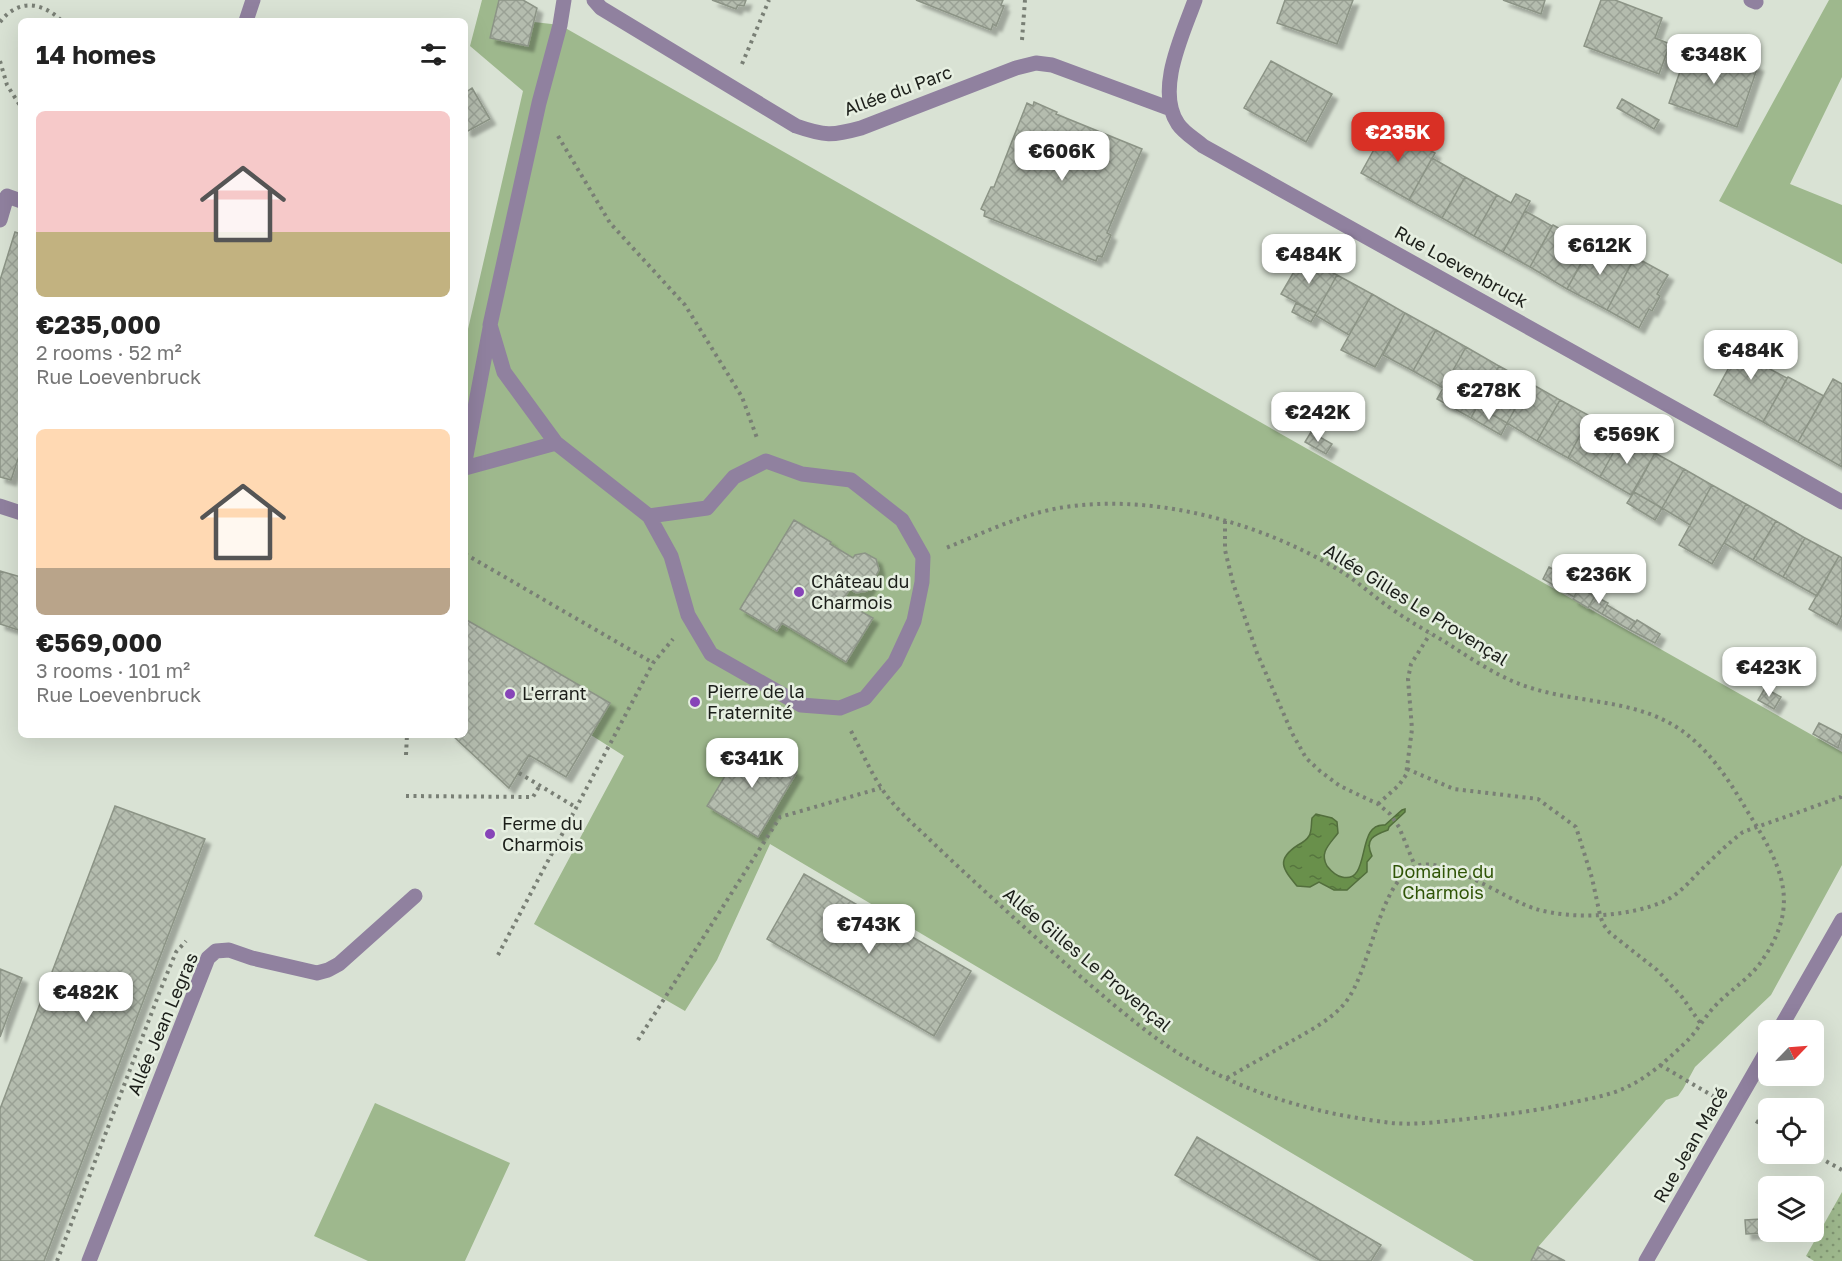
<!DOCTYPE html>
<meta charset="utf-8">
<style>
body{margin:0;font-family:"Golos Text",sans-serif;background:#f6f6f6;color:#222;height:100vh;display:flex;flex-direction:column;font-size:22px;white-space:nowrap}
*{box-sizing:border-box;margin:0}
p{font-size:20px;color:#767676}
.icon{flex:none;width:33px;height:33px;fill:none;stroke:currentColor;stroke-width:2;stroke-linecap:round;stroke-linejoin:round}
.map{position:relative;flex:1;overflow:hidden}
.sheet{position:absolute;left:18px;top:18px;width:450px;height:720px;display:flex;flex-direction:column;background:#fff;border-radius:9px;box-shadow:0 6px 24px #0002}
.sheet>*{flex:none}
.needle{width:39px;rotate:65deg}
.buttons{position:absolute;left:1758px;top:1020px;display:grid;gap:12px}
.buttons a{display:grid;place-items:center;width:66px;height:66px;border-radius:9px;background:#fff;box-shadow:0 6px 24px #0002;font-size:30px}
.price{position:absolute;translate:-50% -51px;padding:0 14px;border-radius:12px;background:#fff;color:#222;font-size:20px;line-height:39px;filter:drop-shadow(0 2px 3px #0008)}
.price::after{content:'';position:absolute;left:50%;top:36px;width:18px;height:14px;margin-left:-9px;background:inherit;clip-path:polygon(0 0,100% 0,50% 100%)}
.price.current{background:#d93025;color:#fff}
ul{padding:0;list-style:none}
li{display:grid;align-content:center;gap:12px;height:318px;padding:0 18px}
li span{display:grid;place-items:center;height:186px;border-radius:9px;color:#555}
li>.icon{margin-inline-start:auto}
span .icon{width:108px;height:108px;fill:#fffc;stroke-width:1}
li b{font-size:26px}
h2{display:flex;justify-content:space-between;align-items:center;height:72px;padding:0 18px;font-size:26px}
.map>svg:first-child{display:block}
</style>
<div class="map">
<svg width="1842" height="1261" viewBox="0 0 1842 1261">
<defs>
<pattern id="garden-dots" width="8" height="8" patternUnits="userSpaceOnUse" patternTransform="scale(1.5)"><rect width="8" height="8" fill="#9eb88d"/><path d="M2 2h.1M6 6h.1" fill="none" stroke="#809572" stroke-width="1.8" stroke-linecap="round"/></pattern>
<pattern id="water-ripples" width="26" height="14" patternUnits="userSpaceOnUse" patternTransform="scale(1.5)"><rect width="26" height="14" fill="#69904b"/><path d="M2 4q2-2 4 0t4 0M15 11q2-2 4 0t4 0" fill="none" stroke="#56753e"/></pattern>
<pattern id="building-cross-hatch" width="8" height="8" patternUnits="userSpaceOnUse" patternTransform="scale(1.5)"><rect width="8" height="8" fill="#b4bcae"/><path d="M0 0l8 8M0 8l8-8" fill="none" stroke="#9aa195"/></pattern>
<filter id="shadow"><feDropShadow dx="5.5" dy="5.5" stdDeviation="1.5" flood-color="#0004"/></filter>
</defs>
<rect width="100%" height="100%" fill="#d9e2d4"/>
<!-- green -->
<path fill="#9eb88d" d="M482 0H523L534 22 560 25 1842 752V865L1771 995 1695 1067 1683 1089 1678 1096 1666 1100 1538 1247 1531 1261H1474L770 844 717 960 685 1011 534 924 624 756 591 735 609 703 465 619V342L523 91 470 46Z
M1829 0H1842V77L1790 184 1842 205V264L1719 201Z
M375 1103 510 1163 465 1261H368L314 1236Z"/>
<!-- garden -->
<path fill="url(#garden-dots)" d="M1842 1192V1261H1814L1806 1256Z"/>
<!-- water -->
<path fill="url(#water-ripples)" stroke="#526e3c" stroke-width="1.5" d="M1405 809V812L1389 827 1388 830C1374 835 1364 839 1372 856L1367 862V872L1347 890H1334L1319 882 1310 887 1297 886C1283 869 1275 860 1298 845 1302 843 1306 841 1309 836 1312 831 1311 824 1312 818L1316 814 1332 818 1337 822 1338 833C1330 844 1319 852 1327 866 1331 871 1336 876 1342 877 1372 884 1355 822 1385 825L1402 810Z"/>
<!-- building -->
<path fill="url(#building-cross-hatch)" stroke="#8c9486" stroke-width="1.5" filter="url(#shadow)" d="M499 0H523L537 8 528 46 490 38Z
M712 0H746L744 6 738 5 736 9Z
M916 0H1003L1001 5 1004 6 996 26 993 24 991 30Z
M1285 0H1353L1337 44 1277 23Z
M1503 0H1545L1541 14Z
M1601 0H1615L1662 18 1655 38 1670 44 1659 74 1584 46Z
M1690 43 1758 66 1737 127 1669 103Z
M1271 61 1332 94 1306 142 1244 108Z
M472 88 490 119 468 131 465 130V93Z
M1622 99 1659 120 1654 129 1617 108Z
M1034 102 1057 112 1056 114 1142 149 1107 233 1111 235 1102 257 1098 256 1096 261 984 216 985 211 981 209 991 187H994L1027 103 1033 106Z
M1387 126 1435 153 1409 200 1361 173Z
M1432 158 1465 177 1442 218 1409 200Z
M1465 177 1497 195 1474 236 1442 218Z
M1516 194 1530 201 1503 252 1474 236 1497 195 1511 203Z
M1525 211 1552 226 1530 267 1503 252Z
M1553 225 1591 246 1567 289 1530 267Z
M15 232 21 234V450L11 480 0 477V280Z
M1593 241 1632 262 1607 310 1567 289Z
M1303 256 1337 275 1316 313 1281 294Z
M1635 257 1668 275 1657 294 1660 296 1652 311 1649 309 1639 328 1607 310Z
M1337 275 1372 294 1349 335 1315 315Z
M1372 294 1405 313 1375 367 1341 350Z
M1296 303 1316 313 1311 322 1292 312Z
M1405 313 1436 330 1413 371 1383 355Z
M1436 330 1466 347 1443 388 1413 371Z
M1746 336 1773 350 1764 366 1787 378 1763 422 1714 395Z
M1466 347 1499 366 1471 418 1437 399Z
M1499 366 1530 383 1507 423 1477 406Z
M1788 377 1824 396 1798 442 1763 422Z
M1833 379 1842 384V467L1798 442Z
M1530 383 1560 400 1537 441 1507 423Z
M1560 400 1590 416 1568 458 1537 441Z
M1477 406 1507 423 1501 435 1471 418Z
M1590 416 1623 435 1600 477 1568 458Z
M1311 432 1332 444 1326 454 1305 442Z
M1623 435 1655 453 1631 495 1600 477Z
M1655 453 1684 469 1662 508 1634 492Z
M1684 469 1712 485 1690 525 1662 508Z
M1712 485 1746 504 1712 564 1679 545Z
M1634 492 1662 508 1655 520 1627 503Z
M1746 504 1776 521 1753 560 1724 543Z
M794 520 831 542 830 544 853 558 855 555 865 553 876 559 879 570 867 591 856 593 850 589 842 601 873 618 846 662 782 623 777 631 740 609Z
M1776 521 1805 538 1783 577 1753 560Z
M1805 538 1839 556 1817 596 1783 577Z
M1839 556 1842 558V615L1837 625 1809 609Z
M1549 567 1581 585 1574 597 1543 579Z
M0 571 21 577V631L0 624Z
M1579 588 1595 596 1588 608 1573 599Z
M1595 596 1608 603 1602 614 1589 606Z
M1607 605 1636 622 1630 630 1602 614Z
M465 619 610 703 566 777 529 755 509 788 452 735H465Z
M1637 620 1660 634 1655 643 1630 630Z
M1765 688 1781 697 1774 709 1758 700Z
M1819 723 1842 735 1838 748 1813 734Z
M746 741 797 772 758 837 707 806Z
M115 806 205 839 44 1261H0V1109Z
M804 874 971 971 934 1036 767 939Z
M0 969 22 978 0 1037Z
M1197 1137 1381 1245 1371 1261H1321L1175 1175Z
M1761 1219 1762 1233 1746 1234 1745 1220Z
M1538 1247 1565 1261H1531Z"/>
<g fill="none" stroke-linecap="round" stroke-linejoin="round">
<!-- path -->
<path stroke="#797f75" stroke-width="4" stroke-dasharray="3 4.5" stroke-linecap="butt" d="M0 22C17 0 40 0 62 21
M1022 40 1025 0
M0 61 7 85 21 107
M742 64 769 0
M558 136 610 223 685 305 742 397 757 438
M1225 521V550L1233 583 1257 653 1292 733 1306 758 1320 771 1340 786 1378 804 1390 814 1399 827 1415 866
M465 554 653 663
M851 731C861 750 870 771 882 789 894 807 911 822 927 837 958 867 991 897 1023 926 1053 953 1083 979 1114 1005 1140 1026 1165 1047 1194 1062 1226 1080 1260 1094 1295 1104 1326 1113 1359 1119 1392 1123 1413 1125 1436 1122 1457 1120 1494 1116 1530 1112 1566 1104 1586 1099 1610 1096 1629 1086 1650 1076 1672 1056 1689 1039 1699 1028 1706 1015 1716 1005 1731 989 1751 978 1763 959 1803 901 1779 862 1746 809 1733 787 1719 765 1701 747 1651 696 1589 707 1528 687 1497 677 1469 657 1442 640 1423 629 1404 618 1386 605 1371 594 1358 582 1342 572 1263 523 1153 492 1059 508 1020 515 983 533 946 548
M406 755 407 735
M1407 769 1454 789 1538 799 1576 827 1592 878 1600 915 1603 924 1610 933 1657 970 1682 997 1701 1024
M519 773 577 808
M406 796 533 797 540 785
M1378 804 1399 785 1406 775 1412 729 1408 679 1411 664 1430 634
M498 955 653 663 673 639
M638 1040 780 817 881 788
M1660 1065 1713 1096
M1227 1078C1248 1066 1269 1054 1290 1042 1309 1031 1331 1020 1345 1003 1371 971 1378 885 1414 867 1443 853 1505 900 1536 909 1573 920 1629 917 1665 901 1677 895 1687 885 1696 875 1711 860 1726 845 1743 832L1841 797 1842 795
M1756 1121 1768 1128
M1813 1154 1842 1170
M57 1261 160 991 176 952 186 941"/>
<!-- service -->
<path stroke="#90819f" stroke-width="15" d="M564 0 560 25 539 103 490 325 504 372 556 443 649 516 671 556 688 615 711 654 801 705 840 708 865 698 895 662 914 621 922 582 923 557 902 520 851 480 802 474 766 461 734 477 707 508 649 516
M246 21 253 0
M0 220 7 196 21 201
M465 461 490 328
M465 468 556 443
M0 506 21 513"/>
<!-- minor -->
<path stroke="#90819f" stroke-width="15" d="M594 0 601 8 796 126C825 136 832 136 861 128L1016 68 1036 63 1052 65 1171 109
M1195 0C1183 34 1155 90 1178 124 1184 133 1195 139 1203 146L1842 502
M1751 0 1756 2
M1779 1030 1842 920
M89 1261 208 958 216 951 229 950 252 958 317 973 328 970 339 964 415 896
M1646 1261 1768 1049"/>
</g>
<!-- markers -->
<g fill="#8744b8" stroke="#e6efe1" stroke-width="2">
<circle cx="799" cy="592" r="6"/>
<circle cx="510" cy="694" r="6"/>
<circle cx="695" cy="702" r="6"/>
<circle cx="490" cy="834" r="6"/>
</g>
<g text-anchor="middle" stroke-width="5" stroke-linejoin="round" paint-order="stroke">
<!-- street labels -->
<g font-size="18" fill="#1c1f1a" stroke="#e6efe1">
<text transform="translate(898 91) rotate(-20)" y="6">Allée du Parc</text>
<text transform="translate(1461 267) rotate(29)" y="6">Rue Loevenbruck</text>
<text transform="translate(1416 605) rotate(32)" y="6">Allée Gilles Le Provençal</text>
<text transform="translate(1087 960) rotate(40)" y="6">Allée Gilles Le Provençal</text>
<text transform="translate(163 1024) rotate(-67)" y="6">Allée Jean Legras</text>
<text transform="translate(1691 1145) rotate(-60)" y="6">Rue Jean Macé</text>
</g>
<!-- poi labels -->
<g font-size="18" fill="#1c1f1a" stroke="#e6efe1" text-anchor="start">
<text x="811" y="588">Château du<tspan x="811" dy="21">Charmois</tspan></text>
<text x="707" y="698">Pierre de la<tspan x="707" dy="21">Fraternité</tspan></text>
<text x="522" y="700">L'errant</text>
<text x="502" y="830">Ferme du<tspan x="502" dy="21">Charmois</tspan></text>
</g>
<!-- park labels -->
<g font-size="18" fill="#305507" stroke="#e6efe1">
<text x="1443" y="878">Domaine du<tspan x="1443" dy="21">Charmois</tspan></text>
</g>
</g>
</svg>
<div class="buttons">
<a><svg class="needle" viewBox="-14 -14 28 28"><path d="M0-13l5 13h-10z" fill="#e53935"/><path d="M0 13l5-13h-10z" fill="#767676"/></svg></a>
<a><svg class="icon" aria-label="locate" viewBox="0 0 24 24"><circle cx="12" cy="12" r="6"/><path d="M12 2v4M12 18v4M2 12h4M18 12h4"/></svg></a>
<a><svg class="icon" aria-label="layers" viewBox="0 0 24 24"><path d="M12 4l9 5-9 5-9-5zM3 14l9 5 9-5"/></svg></a>
</div>
<b class="price" style="left:1714px;top:85px">€348K</b>
<b class="price current" style="left:1398px;top:163px">€235K</b>
<b class="price" style="left:1062px;top:182px">€606K</b>
<b class="price" style="left:1600px;top:276px">€612K</b>
<b class="price" style="left:1309px;top:285px">€484K</b>
<b class="price" style="left:1751px;top:381px">€484K</b>
<b class="price" style="left:1489px;top:421px">€278K</b>
<b class="price" style="left:1318px;top:443px">€242K</b>
<b class="price" style="left:1627px;top:465px">€569K</b>
<b class="price" style="left:1599px;top:605px">€236K</b>
<b class="price" style="left:1769px;top:698px">€423K</b>
<b class="price" style="left:752px;top:789px">€341K</b>
<b class="price" style="left:869px;top:955px">€743K</b>
<b class="price" style="left:86px;top:1023px">€482K</b>
<section class="sheet">
<h2>14 homes<svg class="icon" aria-label="filters" viewBox="0 0 24 24"><path d="M4 7h16M4 17h16"/><circle cx="9" cy="7" r="2"/><circle cx="15" cy="17" r="2"/></svg></h2>
<ul>
<li><span style="background:linear-gradient(#f6c9c9 65%,#c2b280 0)"><svg class="icon" aria-label="home" viewBox="0 0 24 24"><path d="M3 11l9-7 9 7M6 9v11h12V9"/></svg></span><div><b>€235,000</b><p>2 rooms · 52 m²</p><p>Rue Loevenbruck</p></div></li>
<li><span style="background:linear-gradient(#ffd9b3 75%,#b9a48a 0)"><svg class="icon" aria-label="home" viewBox="0 0 24 24"><path d="M3 11l9-7 9 7M6 9v11h12V9"/></svg></span><div><b>€569,000</b><p>3 rooms · 101 m²</p><p>Rue Loevenbruck</p></div></li>
</ul>
</section>
</div>
